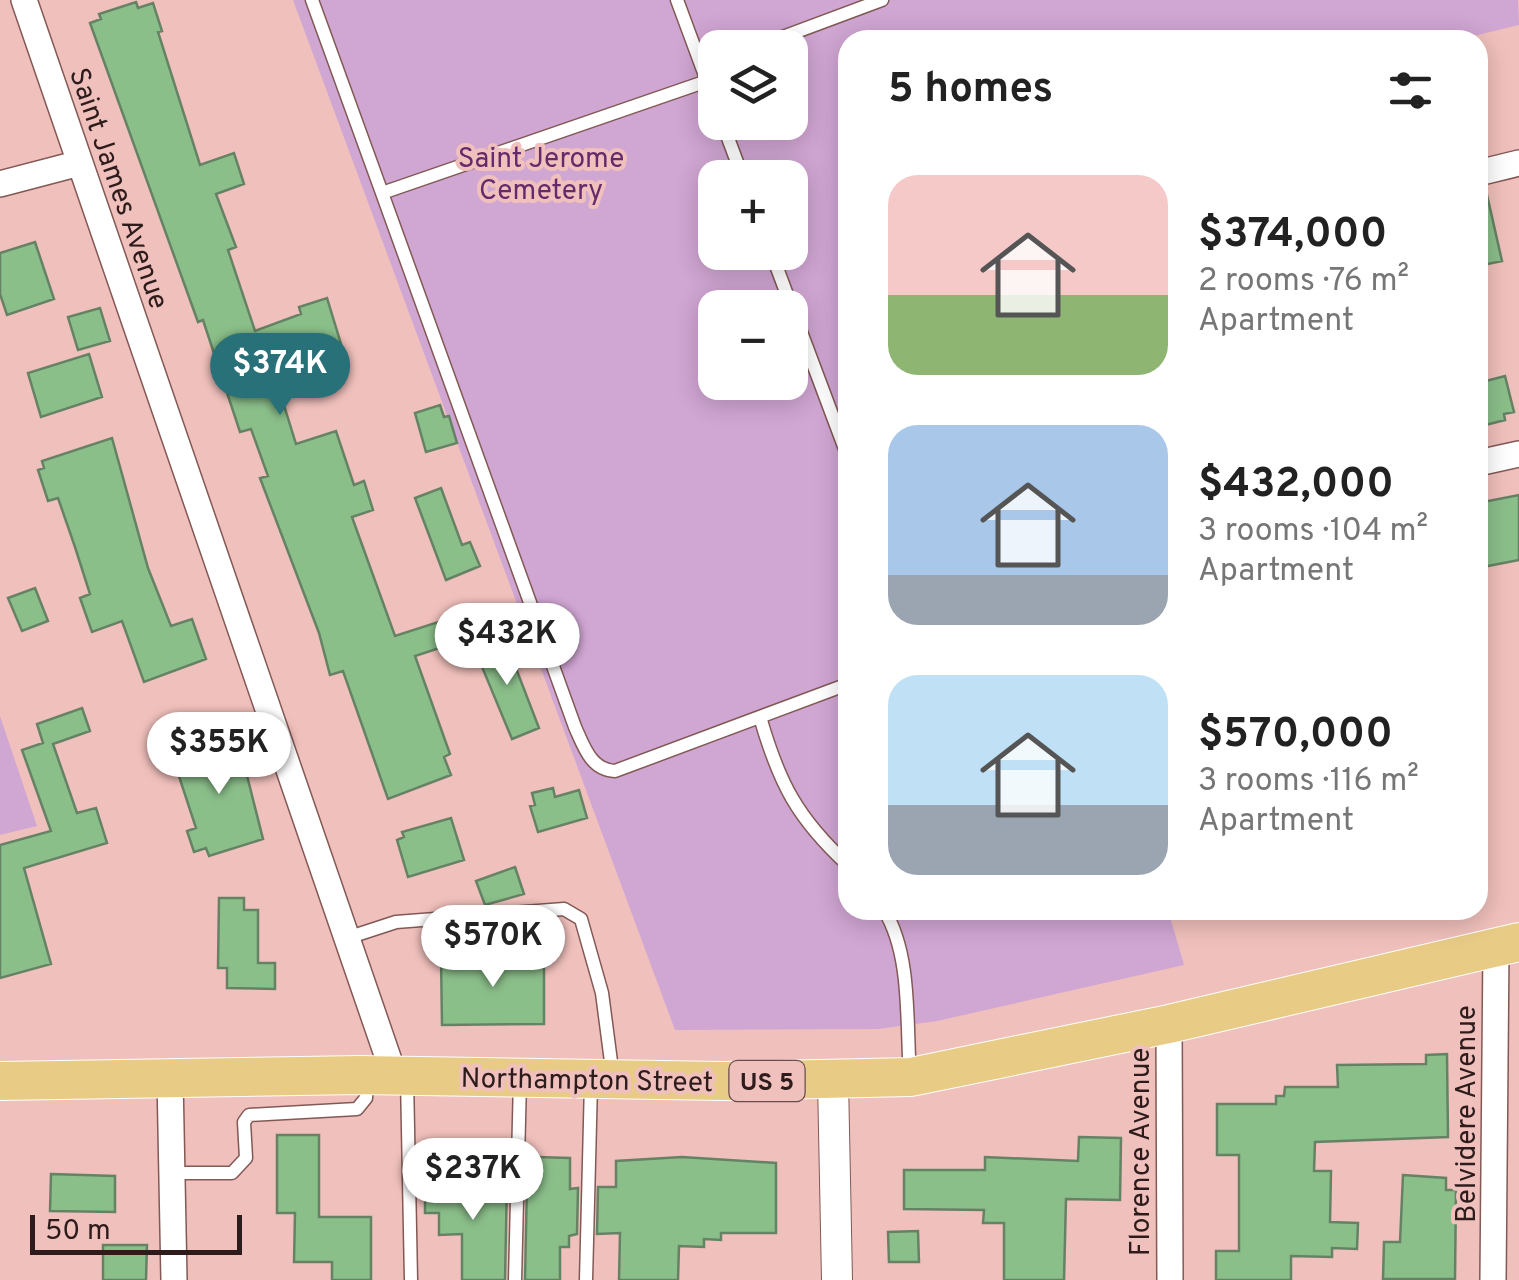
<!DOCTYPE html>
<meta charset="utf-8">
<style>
body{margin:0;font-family:Overpass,sans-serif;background:#f6f6f6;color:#222;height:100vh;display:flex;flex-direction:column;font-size:38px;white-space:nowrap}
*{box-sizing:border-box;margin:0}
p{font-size:32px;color:#767676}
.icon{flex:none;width:55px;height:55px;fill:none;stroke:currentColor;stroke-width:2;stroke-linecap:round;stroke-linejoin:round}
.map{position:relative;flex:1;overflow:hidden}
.sheet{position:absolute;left:838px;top:30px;width:650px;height:890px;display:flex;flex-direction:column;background:#fff;border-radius:30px;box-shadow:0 5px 25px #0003}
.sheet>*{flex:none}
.buttons{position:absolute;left:698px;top:30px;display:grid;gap:20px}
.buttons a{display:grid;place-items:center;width:110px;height:110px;border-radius:20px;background:#fff;box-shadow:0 5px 25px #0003;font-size:50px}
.scale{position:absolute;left:30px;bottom:25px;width:212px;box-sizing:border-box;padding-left:10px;border:5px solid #2d1c1b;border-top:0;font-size:28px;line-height:35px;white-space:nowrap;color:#2d1c1b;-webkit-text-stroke:8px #f0c0bc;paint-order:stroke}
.price{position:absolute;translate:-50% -85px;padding:0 22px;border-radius:35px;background:#fff;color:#222;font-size:32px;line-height:65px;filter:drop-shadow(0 2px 5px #0008)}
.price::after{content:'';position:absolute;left:50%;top:60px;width:30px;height:22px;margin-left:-15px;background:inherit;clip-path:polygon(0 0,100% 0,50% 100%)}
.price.selected{background:#287179;color:#fff}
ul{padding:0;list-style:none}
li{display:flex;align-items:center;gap:30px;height:250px;padding:0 50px}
li span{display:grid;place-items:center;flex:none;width:280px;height:200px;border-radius:30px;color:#555}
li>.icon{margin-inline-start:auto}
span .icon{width:120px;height:120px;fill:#fffc;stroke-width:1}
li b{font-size:42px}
h2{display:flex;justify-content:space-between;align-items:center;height:120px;padding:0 50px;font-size:42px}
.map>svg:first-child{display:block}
</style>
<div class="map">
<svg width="1519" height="1280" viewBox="0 0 1519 1280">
<rect width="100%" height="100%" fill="#f0c0bc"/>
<!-- green -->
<path fill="#d0a6d3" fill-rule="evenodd" d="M293 0H1518L1519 25 1457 40H848V910H1168L1184 965 937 1021 878 1029 675 1030ZM715 48H790V122H715ZM715 178H790V252H715ZM715 308H790V382H715Z
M0 716 37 826 0 835Z"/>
<!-- building -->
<path fill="#8bbf8a" stroke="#668265" stroke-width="2.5" d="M136 2 138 8 153 3 162 31 158 32 200 165 234 153 244 184 216 194 236 247 228 250 255 331 301 314 299 307 327 298 345 357 321 366 314 344 270 360 296 444 336 431 354 485 364 481 373 510 352 517 395 636 457 616 464 640 415 656 450 754 444 757 451 775 388 799 343 671 330 675 319 633 260 478 268 476 251 429 240 432 203 320 198 322 90 23 101 19 99 14Z
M1487 195 1502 261 1478 266V196Z
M35 242 54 299 7 315 0 294V253Z
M100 308 110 341 78 350 68 317Z
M89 354 102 397 41 417 28 373Z
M1505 376 1514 412 1504 414 1505 420 1478 427V383Z
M440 405 444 417 449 416 457 443 426 452 415 413Z
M112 438 148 568 171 626 192 619 206 659 144 682 122 621 92 632 80 598 90 594 75 547 58 498 48 501 38 470 44 468 42 461Z
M441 488 462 545 470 542 480 566 446 580 415 498Z
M1519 495V560L1478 568V503Z
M35 588 48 621 22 631 8 598Z
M504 637 539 728 512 739 475 650Z
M82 708 90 731 53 744 77 813 96 808 107 843 24 868 51 964 0 978V845L51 831 22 750 43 743 37 724Z
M237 736 263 839 209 856 206 848 194 852 187 831 196 828 173 758 193 751 192 746Z
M553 788 555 797 579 790 587 818 538 832 530 806 535 805 532 793Z
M451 818 464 860 408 877 397 840 404 837 402 832Z
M515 867 524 894 485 905 476 881Z
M219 898H244V910H258V963H275V989L227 988V968H218Z
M544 956V1024L442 1025 441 957Z
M1447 1054 1448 1137 1315 1142 1314 1171H1331L1330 1222 1358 1223 1357 1249 1332 1248V1257L1291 1256V1280H1216V1251H1239V1155H1217V1104H1276V1096H1284L1285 1087H1338L1337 1065 1426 1064V1055Z
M277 1135H319V1217H371V1280H332V1262H294L295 1213H277Z
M1079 1137 1121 1138 1120 1200 1066 1199 1064 1280H1004V1223H983L984 1210 904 1209V1170H985V1157L1078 1161Z
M537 1157 570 1158V1189L578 1188 577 1234 569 1236V1247H560V1280H525L527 1181 530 1168H537Z
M682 1157 776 1163V1233H721V1240L704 1239V1247L679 1246 678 1280H619L620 1233 597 1234 598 1187H616V1161Z
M51 1174 115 1176V1212L50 1211Z
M1403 1175 1446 1178V1190H1456L1455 1279H1383L1384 1242H1400Z
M507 1181 505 1280H462V1234L439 1235V1213H425V1182Z
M918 1231 919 1262H889L888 1232Z
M103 1245H147L146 1280H103Z"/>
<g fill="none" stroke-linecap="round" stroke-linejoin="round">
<!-- service casing -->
<g stroke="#825955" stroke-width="15">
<path id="service" d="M312 0 382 193
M677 0 707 81
M753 48 882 0
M715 103 707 81 382 193 575 727C584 747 591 770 615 771L848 684
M722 122 743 178
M771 252 848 457
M760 717C779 783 797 818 848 865
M884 910C912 955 906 1023 910 1075
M347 938 396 922 564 909 581 919 602 993 613 1077
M407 1078 411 1280
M172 1173H232L246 1158 244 1122 249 1115 357 1109 366 1098 367 1080
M515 1280 520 1080
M586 1280 591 1083"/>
</g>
<!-- minor casing -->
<g stroke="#825955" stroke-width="28">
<path id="minor" d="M24 0 394 1075
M1478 173 1519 163
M0 184 80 163
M1478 463 1519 454
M1169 1024 1170 1280
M170 1078 174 1280
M1493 1280 1496 948"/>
</g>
<!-- tertiary casing -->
<g stroke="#825955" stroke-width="32">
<path id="tertiary" d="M833 1080 837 1280"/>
</g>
<!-- primary casing -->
<g stroke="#fff" stroke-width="40">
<path id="primary" d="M0 1081 360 1075 723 1081 911 1077 1169 1024 1519 942"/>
</g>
<!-- service -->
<use href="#service" stroke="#fff" stroke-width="12"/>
<!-- minor -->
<use href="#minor" stroke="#fff" stroke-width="25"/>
<!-- tertiary -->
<use href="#tertiary" stroke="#fff" stroke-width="30"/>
<!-- primary -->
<use href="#primary" stroke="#e8cb85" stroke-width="38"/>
</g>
<g text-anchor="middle" stroke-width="8" stroke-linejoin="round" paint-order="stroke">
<!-- shield labels -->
<rect fill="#f0c0bc" stroke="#684d4b" stroke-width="2.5" x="729.5" y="1061" width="75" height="40" rx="8"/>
<g font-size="25" font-weight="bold" fill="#2d1c1b">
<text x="767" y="1090">US 5</text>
</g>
<!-- park labels -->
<g font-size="28" fill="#652a6b" stroke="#f0c0bc">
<text x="541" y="167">Saint Jerome<tspan x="541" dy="32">Cemetery</tspan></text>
</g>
<!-- street labels -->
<g font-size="28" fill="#2d1c1b" stroke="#f0c0bc">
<text transform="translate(120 188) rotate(71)" y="10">Saint James Avenue</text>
<text transform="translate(587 1079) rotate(1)" y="10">Northampton Street</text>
<text transform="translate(1465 1114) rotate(-90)" y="10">Belvidere Avenue</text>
<text transform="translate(1139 1152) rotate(-90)" y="10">Florence Avenue</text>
</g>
</g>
</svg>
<div class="buttons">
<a><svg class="icon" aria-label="layers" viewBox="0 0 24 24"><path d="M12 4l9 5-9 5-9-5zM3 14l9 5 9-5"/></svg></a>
<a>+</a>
<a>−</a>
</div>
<div class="scale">50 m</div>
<b class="price selected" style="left:280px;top:418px">$374K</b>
<b class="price" style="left:507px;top:688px">$432K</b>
<b class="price" style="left:219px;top:797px">$355K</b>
<b class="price" style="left:493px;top:990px">$570K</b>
<b class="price" style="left:473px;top:1223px">$237K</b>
<section class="sheet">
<h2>5 homes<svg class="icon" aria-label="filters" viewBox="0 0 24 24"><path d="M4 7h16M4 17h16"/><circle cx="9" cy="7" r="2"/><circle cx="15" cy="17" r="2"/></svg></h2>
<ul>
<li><span style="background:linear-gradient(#f6c9c9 60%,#8fb573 0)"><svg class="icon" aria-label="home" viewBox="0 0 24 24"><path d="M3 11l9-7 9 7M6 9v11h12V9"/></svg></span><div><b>$374,000</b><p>2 rooms · 76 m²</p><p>Apartment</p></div></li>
<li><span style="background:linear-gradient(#a9c7e8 75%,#9aa5b1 0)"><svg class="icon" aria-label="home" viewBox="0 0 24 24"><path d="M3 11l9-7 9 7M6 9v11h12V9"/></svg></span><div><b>$432,000</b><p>3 rooms · 104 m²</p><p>Apartment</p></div></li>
<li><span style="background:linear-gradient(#bfe0f5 65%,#9aa5b1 0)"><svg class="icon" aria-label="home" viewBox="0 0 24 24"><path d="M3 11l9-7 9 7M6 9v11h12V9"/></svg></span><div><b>$570,000</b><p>3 rooms · 116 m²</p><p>Apartment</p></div></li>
</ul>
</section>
</div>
